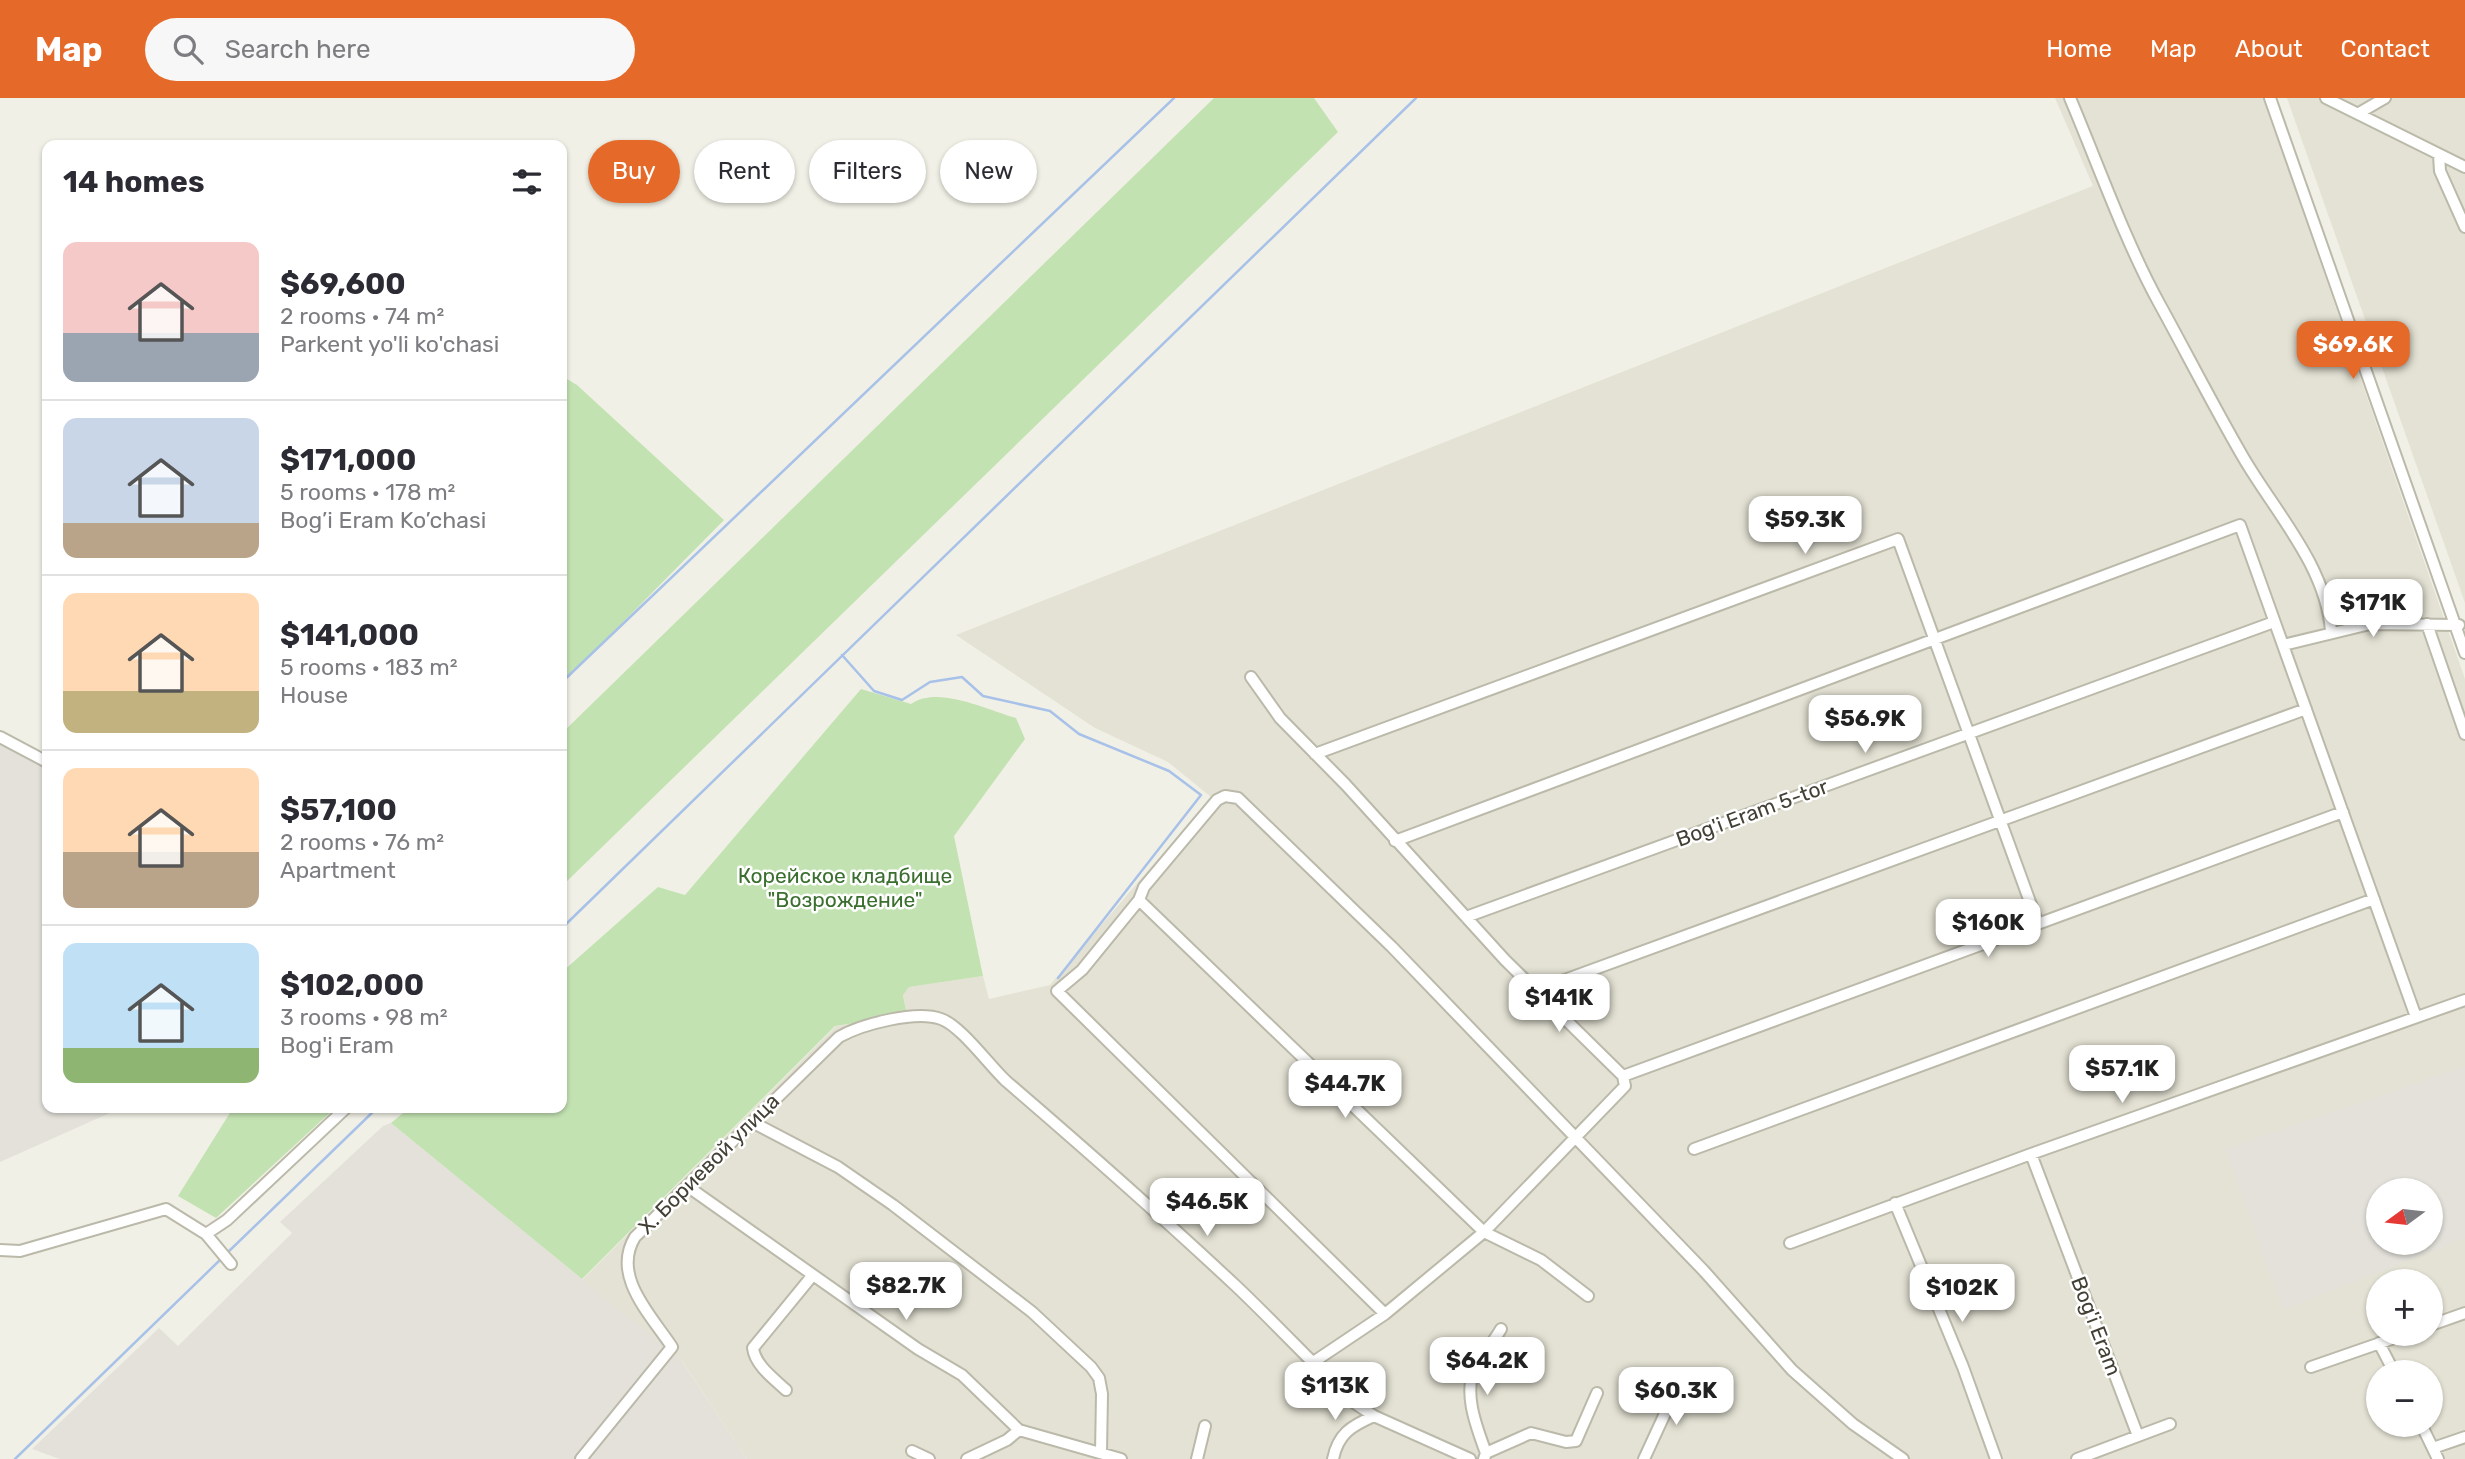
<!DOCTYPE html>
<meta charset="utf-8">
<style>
body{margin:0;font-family:Rubik,sans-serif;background:#f7f7f7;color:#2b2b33;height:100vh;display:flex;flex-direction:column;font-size:26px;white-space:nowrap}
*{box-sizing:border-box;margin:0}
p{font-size:23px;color:#7c7c81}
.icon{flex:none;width:38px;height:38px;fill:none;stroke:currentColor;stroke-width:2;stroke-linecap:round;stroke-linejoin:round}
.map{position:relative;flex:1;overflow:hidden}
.side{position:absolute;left:42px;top:42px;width:525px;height:973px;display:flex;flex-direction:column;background:#fff;border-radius:14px;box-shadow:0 2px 5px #0004}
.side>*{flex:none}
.banner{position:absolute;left:588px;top:42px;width:665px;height:63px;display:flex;gap:14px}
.needle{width:46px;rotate:255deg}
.tools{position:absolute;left:2366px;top:1080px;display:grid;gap:14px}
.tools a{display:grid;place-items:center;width:77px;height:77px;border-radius:50%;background:#fff;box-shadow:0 2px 5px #0004;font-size:35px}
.price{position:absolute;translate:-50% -60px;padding:0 16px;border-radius:14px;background:#fff;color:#222;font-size:23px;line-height:46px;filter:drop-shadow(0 2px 4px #0008)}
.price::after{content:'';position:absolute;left:50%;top:42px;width:21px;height:16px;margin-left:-10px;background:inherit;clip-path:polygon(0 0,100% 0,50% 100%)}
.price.selected{background:#e56a29;color:#fff}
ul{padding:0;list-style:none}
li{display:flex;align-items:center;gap:21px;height:175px;padding:0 21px}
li+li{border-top:2px solid #e1e1e2}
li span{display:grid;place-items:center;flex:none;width:196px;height:140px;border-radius:14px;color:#555}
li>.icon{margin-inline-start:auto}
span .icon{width:84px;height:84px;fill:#fffc;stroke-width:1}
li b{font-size:30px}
h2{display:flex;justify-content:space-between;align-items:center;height:84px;padding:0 21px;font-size:30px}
.tag{padding:0 24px;border-radius:32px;background:#fff;box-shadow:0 2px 5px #0004;font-size:24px;line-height:63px}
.tag.selected{background:#e56a29;color:#fff}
header{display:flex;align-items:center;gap:42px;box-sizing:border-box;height:98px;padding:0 35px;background:#e56a29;color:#fff}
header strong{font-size:33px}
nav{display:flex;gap:38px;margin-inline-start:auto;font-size:24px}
.search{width:490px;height:63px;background:#f7f7f7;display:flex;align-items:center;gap:18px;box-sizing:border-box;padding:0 24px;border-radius:38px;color:#7c7c81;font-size:26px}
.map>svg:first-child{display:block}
</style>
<header>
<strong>Map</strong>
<div class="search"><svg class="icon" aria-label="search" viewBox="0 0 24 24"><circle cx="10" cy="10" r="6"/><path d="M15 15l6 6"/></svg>Search here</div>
<nav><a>Home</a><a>Map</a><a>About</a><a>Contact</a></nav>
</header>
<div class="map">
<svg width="2465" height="1361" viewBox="0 0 2465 1361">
<rect width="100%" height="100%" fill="#f1f0e6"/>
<!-- residential -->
<path fill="#e4e2d4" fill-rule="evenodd" d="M2055 0H2263L2465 581V1361H747L682 1263 581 1183 836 928 907 917 903 896 909 889 983 878 989 901 1050 887 1211 699 1168 664 1095 630 956 537 2093 88ZM2378 1092H2431V1144H2378ZM2378 1183H2431V1236H2378ZM2378 1274H2431V1326H2378Z
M2287 0H2465V505Z"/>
<!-- industrial -->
<path fill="#e3e1da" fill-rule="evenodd" d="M0 637 47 656V1010H121L0 1064Z
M2465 968V1140L2283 1212 2225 1051ZM2378 1092H2431V1144H2378Z
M391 1025 681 1262 747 1361H60L32 1351 159 1230 178 1248 292 1135 280 1124 383 1028Z"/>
<!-- green -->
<path fill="#c3e2b2" d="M1214 0H1314L1338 34 562 788V635Z
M562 278 577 287 724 422 562 586Z
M861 591 911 606C938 587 987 612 1016 620L1025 641 954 738 983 878 909 889 903 897 907 917 835 928 582 1181 391 1025 409 1010H562V874L658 789 685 797Z
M233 1010H335L216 1120 178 1098Z"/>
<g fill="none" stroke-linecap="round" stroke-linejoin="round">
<!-- stream -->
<path stroke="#a7c1e8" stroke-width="2.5" d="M842 557 874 593 902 602 930 584 962 579 983 598 1050 613 1079 636 1169 673 1201 697 1058 880
M562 584 1174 0
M562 830 1416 0
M226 1156 377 1010
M15 1361 221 1161"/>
<!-- minor casing -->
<g stroke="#bbb9a9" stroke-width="14">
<path id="minor" d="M2070 0C2098 66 2125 143 2159 205 2187 256 2214 309 2243 359 2275 414 2326 468 2331 533
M2270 0 2465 555
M2326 0 2465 69
M2359 15 2385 0
M2439 57 2440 73 2465 129
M2427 526 2465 636
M2283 547 2370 526 2459 527
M1251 579 1280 620 1346 687 1505 862 1623 978 1625 988 1484 1134 1385 1216 1312 1265
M0 639 47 664
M1315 656 1898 441 2038 826
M1395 743 2240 427 2416 919
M1139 802 1484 1134 1541 1162 1588 1198
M1466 819 2274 524
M1537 892 2306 611
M1623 978 2343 714
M752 1024 838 1069 893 1107 1032 1214 1091 1269 1099 1280 1102 1296 1101 1355
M1694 1051 2374 801
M2031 1056 2138 1338 2077 1361
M687 1088 918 1251 962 1277 1019 1332 1121 1361
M1895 1105 1963 1269 1996 1361
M206 1136 227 1122 346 1010
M1790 1145 2031 1056 2465 902
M0 1152 20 1153 166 1111 206 1136 231 1166
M1385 1216 1057 893 1082 872 1139 802 1144 789 1217 702 1225 698 1238 700 1392 849 1704 1173 1792 1272 1853 1326 1903 1361
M2431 1227 2465 1215
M2379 1245 2394 1274
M2311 1269 2406 1236
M786 1292C773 1280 755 1267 753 1250L812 1178
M2421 1326 2438 1361
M2138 1338 2170 1326
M2433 1350 2465 1339
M912 1353 929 1361
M1486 1355 1531 1335 1566 1344 1576 1343 1597 1295
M581 1361 672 1249C651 1217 611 1178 635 1139L839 939C862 926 916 912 941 921 961 928 989 967 1006 983 1084 1050 1161 1118 1236 1188 1276 1226 1313 1266 1353 1304L1374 1318 1470 1361
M967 1361 1007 1342 1019 1332
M1197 1361 1205 1328
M1333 1361C1338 1336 1351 1328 1374 1318
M1484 1361 1486 1355C1477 1330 1462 1294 1476 1268 1484 1255 1494 1243 1501 1231
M1644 1361 1680 1283"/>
</g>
<!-- minor -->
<use href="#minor" stroke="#fff" stroke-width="10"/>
</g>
<g text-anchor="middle" stroke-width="5" stroke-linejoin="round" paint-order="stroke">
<!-- street labels -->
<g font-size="21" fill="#434036" stroke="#fff">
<text transform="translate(1752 715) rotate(-20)" y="7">Bog'i Eram 5-tor</text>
<text transform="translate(709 1066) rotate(-45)" y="7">Х. Бориевой улица</text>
<text transform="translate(2096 1228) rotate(69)" y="7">Bog'i Eram</text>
</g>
<!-- park labels -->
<g font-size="21" fill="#3b6f2f" stroke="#fff">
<text x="845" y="785">Корейское кладбище<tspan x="845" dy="24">"Возрождение"</tspan></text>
</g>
</g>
</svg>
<div class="tools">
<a><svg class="needle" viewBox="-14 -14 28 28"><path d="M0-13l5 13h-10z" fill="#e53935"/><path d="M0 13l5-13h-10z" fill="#7c7c81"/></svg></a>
<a>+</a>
<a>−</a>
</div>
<b class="price selected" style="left:2353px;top:283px">$69.6K</b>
<b class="price" style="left:1805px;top:458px">$59.3K</b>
<b class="price" style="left:2373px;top:541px">$171K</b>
<b class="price" style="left:1865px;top:657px">$56.9K</b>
<b class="price" style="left:1988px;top:861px">$160K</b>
<b class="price" style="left:1559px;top:936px">$141K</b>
<b class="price" style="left:2122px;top:1007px">$57.1K</b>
<b class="price" style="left:1345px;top:1022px">$44.7K</b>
<b class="price" style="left:1207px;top:1140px">$46.5K</b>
<b class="price" style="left:906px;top:1224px">$82.7K</b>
<b class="price" style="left:1962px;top:1226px">$102K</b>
<b class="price" style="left:1487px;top:1299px">$64.2K</b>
<b class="price" style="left:1335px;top:1324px">$113K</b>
<b class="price" style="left:1676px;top:1329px">$60.3K</b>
<div class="banner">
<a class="tag selected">Buy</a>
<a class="tag">Rent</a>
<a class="tag">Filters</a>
<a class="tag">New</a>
</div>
<section class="side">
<h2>14 homes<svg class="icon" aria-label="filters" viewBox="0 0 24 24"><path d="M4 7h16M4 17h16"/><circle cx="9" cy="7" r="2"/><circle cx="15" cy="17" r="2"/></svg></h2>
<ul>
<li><span style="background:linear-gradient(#f6c9c9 65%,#9aa5b1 0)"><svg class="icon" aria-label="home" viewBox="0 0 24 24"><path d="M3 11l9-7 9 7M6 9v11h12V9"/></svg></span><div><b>$69,600</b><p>2 rooms · 74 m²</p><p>Parkent yo'li ko'chasi</p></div></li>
<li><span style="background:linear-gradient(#c9d6e8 75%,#b9a48a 0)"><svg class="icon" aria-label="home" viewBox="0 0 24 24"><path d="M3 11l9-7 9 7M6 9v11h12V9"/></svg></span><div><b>$171,000</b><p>5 rooms · 178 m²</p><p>Bog’i Eram Ko’chasi</p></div></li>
<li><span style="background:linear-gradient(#ffd9b3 70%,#c2b280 0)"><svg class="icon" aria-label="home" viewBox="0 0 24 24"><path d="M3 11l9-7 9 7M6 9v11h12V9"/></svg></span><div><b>$141,000</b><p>5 rooms · 183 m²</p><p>House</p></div></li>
<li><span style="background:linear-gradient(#ffd9b3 60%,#b9a48a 0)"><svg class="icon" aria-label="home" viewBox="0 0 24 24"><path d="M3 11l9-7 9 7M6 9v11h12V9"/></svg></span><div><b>$57,100</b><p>2 rooms · 76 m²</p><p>Apartment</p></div></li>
<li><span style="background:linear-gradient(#bfe0f5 75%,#8fb573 0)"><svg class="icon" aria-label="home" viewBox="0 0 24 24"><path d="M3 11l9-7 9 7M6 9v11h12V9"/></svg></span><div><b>$102,000</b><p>3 rooms · 98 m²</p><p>Bog'i Eram</p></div></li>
</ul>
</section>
</div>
